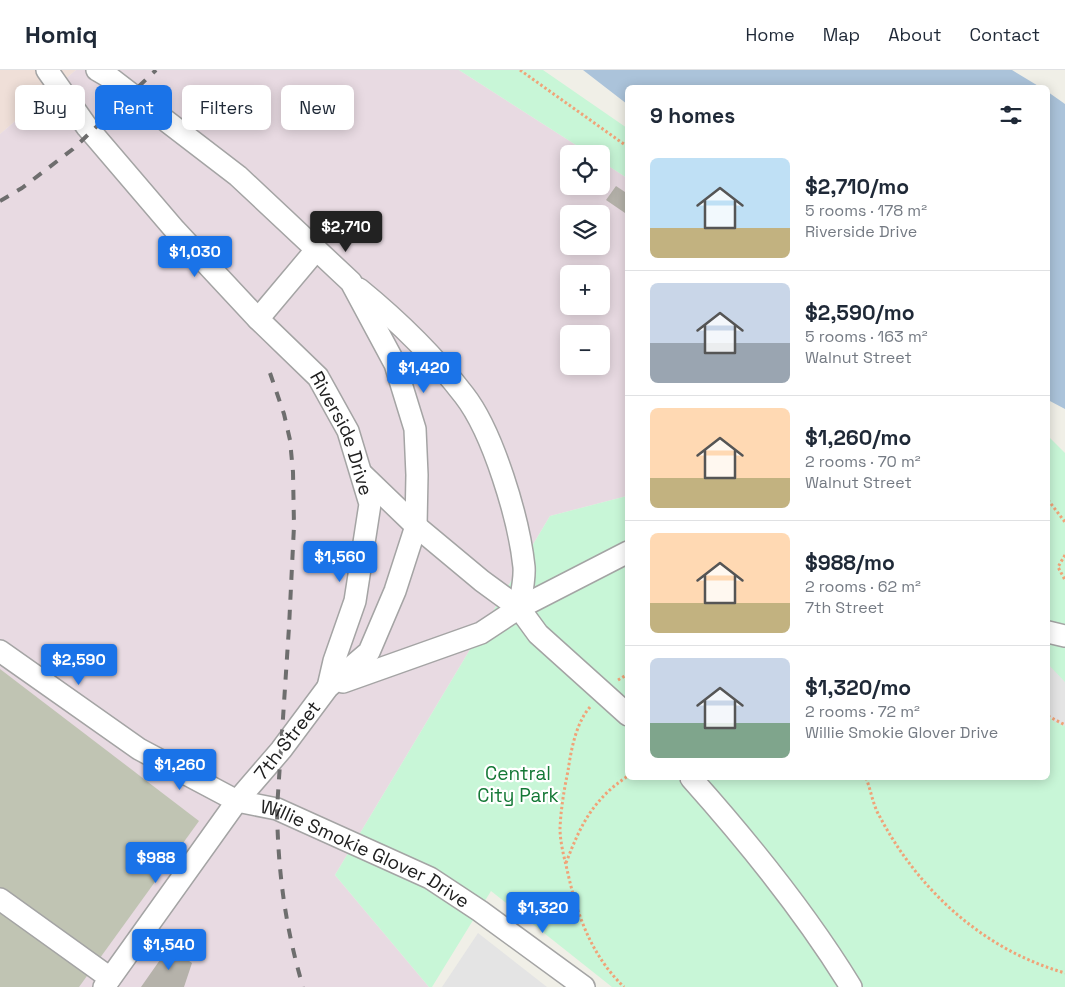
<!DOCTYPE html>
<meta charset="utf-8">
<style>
body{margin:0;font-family:"Space Grotesk",sans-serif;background:#f2f2f3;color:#1f2937;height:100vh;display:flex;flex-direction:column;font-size:19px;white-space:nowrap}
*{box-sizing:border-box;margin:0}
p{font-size:16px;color:#747a83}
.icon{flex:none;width:28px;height:28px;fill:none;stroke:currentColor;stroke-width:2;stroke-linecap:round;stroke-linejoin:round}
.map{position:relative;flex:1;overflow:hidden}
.details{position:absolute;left:625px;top:15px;width:425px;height:695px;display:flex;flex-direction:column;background:#fff;border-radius:8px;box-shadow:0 2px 12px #0003}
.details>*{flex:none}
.top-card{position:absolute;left:15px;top:15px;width:475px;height:45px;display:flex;gap:10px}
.fabs{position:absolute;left:560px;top:75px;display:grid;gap:10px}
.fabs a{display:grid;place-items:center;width:50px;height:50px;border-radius:8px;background:#fff;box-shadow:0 2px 12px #0003;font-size:25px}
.price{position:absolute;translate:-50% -42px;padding:0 11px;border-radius:5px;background:#1a73e8;color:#fff;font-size:16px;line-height:32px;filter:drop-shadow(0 1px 2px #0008)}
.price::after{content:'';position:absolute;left:50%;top:30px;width:15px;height:11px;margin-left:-8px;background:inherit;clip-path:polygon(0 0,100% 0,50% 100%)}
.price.current{background:#222;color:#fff}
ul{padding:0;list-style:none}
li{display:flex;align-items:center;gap:15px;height:125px;padding:0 25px}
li+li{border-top:1px solid #e0e1e3}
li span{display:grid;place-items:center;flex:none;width:140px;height:100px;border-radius:8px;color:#555}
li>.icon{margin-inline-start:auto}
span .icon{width:60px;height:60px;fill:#fffc;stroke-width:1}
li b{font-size:21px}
h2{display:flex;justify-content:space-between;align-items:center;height:60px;padding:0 25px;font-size:21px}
.tag{padding:0 18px;border-radius:8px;background:#fff;box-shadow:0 2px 12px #0003;font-size:18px;line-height:45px}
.tag.current{background:#1a73e8;color:#fff}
header{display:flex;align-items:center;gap:30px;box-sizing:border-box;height:70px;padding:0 25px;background:#fff;border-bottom:1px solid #e0e1e3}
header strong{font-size:24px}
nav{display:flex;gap:28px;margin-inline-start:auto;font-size:18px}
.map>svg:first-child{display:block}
</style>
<header>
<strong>Homiq</strong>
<nav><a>Home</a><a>Map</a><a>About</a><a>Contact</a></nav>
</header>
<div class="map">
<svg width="1065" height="917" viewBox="0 0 1065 917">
<rect width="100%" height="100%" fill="#f0efe7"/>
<!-- commercial -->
<path fill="#efdfd8" d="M0 0H76L0 64Z"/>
<!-- industrial -->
<path fill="#e8dae2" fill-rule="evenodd" d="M76 0H459L590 84H569V116H601V91L627 108V426L550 446 335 805 429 917H0V64ZM569 144H601V176H569ZM569 204H601V236H569ZM569 264H601V296H569Z"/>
<!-- construction -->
<path fill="#c0c4b3" d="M0 599 199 751 79 917H0Z"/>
<!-- park -->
<path fill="#c8f6d7" d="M459 0H543L627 58V108L601 91V84H590Z
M1048 366 1065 383V917H612L491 821 432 917H429L335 805 550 446 627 426 628 708H1048Z"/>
<!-- parking -->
<path fill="#e4e4e4" d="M1048 594 1065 612V656L1053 651 1048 645Z
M478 863 547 917H442Z"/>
<!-- water -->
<path fill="#abc3da" d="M583 0H1012L1040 17 628 18 627 34Z
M1048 22 1065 34V339L1048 330Z"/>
<!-- building -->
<path fill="#b5b2aa" d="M616 116 628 124V140L625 143 606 130Z
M169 877 192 893 184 917H141Z"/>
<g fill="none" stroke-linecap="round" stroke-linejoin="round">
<!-- minor casing -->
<g stroke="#a4a4a4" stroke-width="24">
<g id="minor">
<path id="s1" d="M47 0 87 57 175 160 258 249 318 307 348 361 370 434 355 531 334 591 328 617"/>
<path d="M97 0 109 7 238 106 351 212 395 294 415 359 417 405 416 456 395 521 369 582 328 617 281 680 237 731 104 917"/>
<path d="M359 219C397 250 434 286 464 325 493 362 519 449 524 497 525 510 521 526 519 538"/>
<path d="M258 249 316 180"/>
<path d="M363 405 416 456 482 511 519 538 538 564 628 645"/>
<path d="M1048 562 1065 566"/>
<path id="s2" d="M0 581 139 679 237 731 277 739 430 808 480 841 584 917"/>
<path d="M343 612 481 563 519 538 628 482"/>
<path d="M691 708C749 773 805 842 851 917"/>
<path d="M0 829 110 908"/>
</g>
</g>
<!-- path -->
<path stroke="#f0a378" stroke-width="3" stroke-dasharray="2.5 2.5" stroke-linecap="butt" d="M520 0 628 77
M1048 430 1065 452
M1065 485 1058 497 1065 510
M618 610 628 604
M590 637C576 653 571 680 568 701 564 720 561 738 560 758 560 770 563 783 566 795 576 841 589 883 624 917
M1048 646 1065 655
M866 708C871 720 873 736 880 747 919 821 984 880 1065 903
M566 793C580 756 593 729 628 706"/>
<!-- minor -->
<use href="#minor" stroke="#fff" stroke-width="21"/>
<!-- rail -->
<path stroke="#6e6e6e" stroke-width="4" stroke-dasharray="10 10" stroke-linecap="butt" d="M0 131 22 118 73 79 156 0
M270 303 284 344 290 370 293 402 294 456 289 557 277 739C278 802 285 856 303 917"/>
</g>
<g text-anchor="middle" stroke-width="4.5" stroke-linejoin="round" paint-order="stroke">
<!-- street labels -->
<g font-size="19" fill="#202020" stroke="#fff">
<text dy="7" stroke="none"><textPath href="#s1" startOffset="472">Riverside Drive</textPath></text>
<text transform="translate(287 670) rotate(-52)" y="7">7th Street</text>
<text dy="7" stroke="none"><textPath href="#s2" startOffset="420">Willie Smokie Glover Drive</textPath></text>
</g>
<!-- park labels -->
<g font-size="19" fill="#147836" stroke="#fff">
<text x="518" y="710">Central<tspan x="518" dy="22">City Park</tspan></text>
</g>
</g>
</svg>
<div class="fabs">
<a><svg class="icon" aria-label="locate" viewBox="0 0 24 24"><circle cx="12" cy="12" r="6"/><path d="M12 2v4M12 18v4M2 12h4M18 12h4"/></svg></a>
<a><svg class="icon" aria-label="layers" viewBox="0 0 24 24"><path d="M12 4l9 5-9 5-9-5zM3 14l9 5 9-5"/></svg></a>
<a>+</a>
<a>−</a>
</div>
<b class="price current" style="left:346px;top:183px">$2,710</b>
<b class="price" style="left:195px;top:208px">$1,030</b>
<b class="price" style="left:424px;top:324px">$1,420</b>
<b class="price" style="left:340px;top:513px">$1,560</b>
<b class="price" style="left:79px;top:616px">$2,590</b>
<b class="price" style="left:180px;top:721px">$1,260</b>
<b class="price" style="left:156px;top:814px">$988</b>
<b class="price" style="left:543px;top:864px">$1,320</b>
<b class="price" style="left:169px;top:901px">$1,540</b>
<div class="top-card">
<a class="tag">Buy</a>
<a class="tag current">Rent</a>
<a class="tag">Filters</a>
<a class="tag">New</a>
</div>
<section class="details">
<h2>9 homes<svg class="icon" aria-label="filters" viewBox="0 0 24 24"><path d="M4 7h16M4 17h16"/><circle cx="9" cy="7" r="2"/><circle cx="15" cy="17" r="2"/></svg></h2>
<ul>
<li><span style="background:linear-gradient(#bfe0f5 70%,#c2b280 0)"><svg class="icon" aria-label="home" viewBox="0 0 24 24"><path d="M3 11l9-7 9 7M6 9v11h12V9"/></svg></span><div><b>$2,710/mo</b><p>5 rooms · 178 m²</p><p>Riverside Drive</p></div></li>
<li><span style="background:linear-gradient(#c9d6e8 60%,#9aa5b1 0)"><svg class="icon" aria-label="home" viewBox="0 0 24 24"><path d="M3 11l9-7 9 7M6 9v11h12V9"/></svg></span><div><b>$2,590/mo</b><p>5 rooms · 163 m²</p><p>Walnut Street</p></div></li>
<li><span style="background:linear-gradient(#ffd9b3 70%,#c2b280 0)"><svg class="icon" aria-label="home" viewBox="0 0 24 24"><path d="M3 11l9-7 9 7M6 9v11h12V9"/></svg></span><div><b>$1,260/mo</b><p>2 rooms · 70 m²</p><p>Walnut Street</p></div></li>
<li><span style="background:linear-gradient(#ffd9b3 70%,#c2b280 0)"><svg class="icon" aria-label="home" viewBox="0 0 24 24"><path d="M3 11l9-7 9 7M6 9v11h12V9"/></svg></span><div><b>$988/mo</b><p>2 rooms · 62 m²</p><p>7th Street</p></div></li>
<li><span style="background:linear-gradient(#c9d6e8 65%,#7fa58c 0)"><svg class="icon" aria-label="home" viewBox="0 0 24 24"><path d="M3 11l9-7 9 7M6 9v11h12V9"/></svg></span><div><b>$1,320/mo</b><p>2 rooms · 72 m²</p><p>Willie Smokie Glover Drive</p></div></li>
</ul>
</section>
</div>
